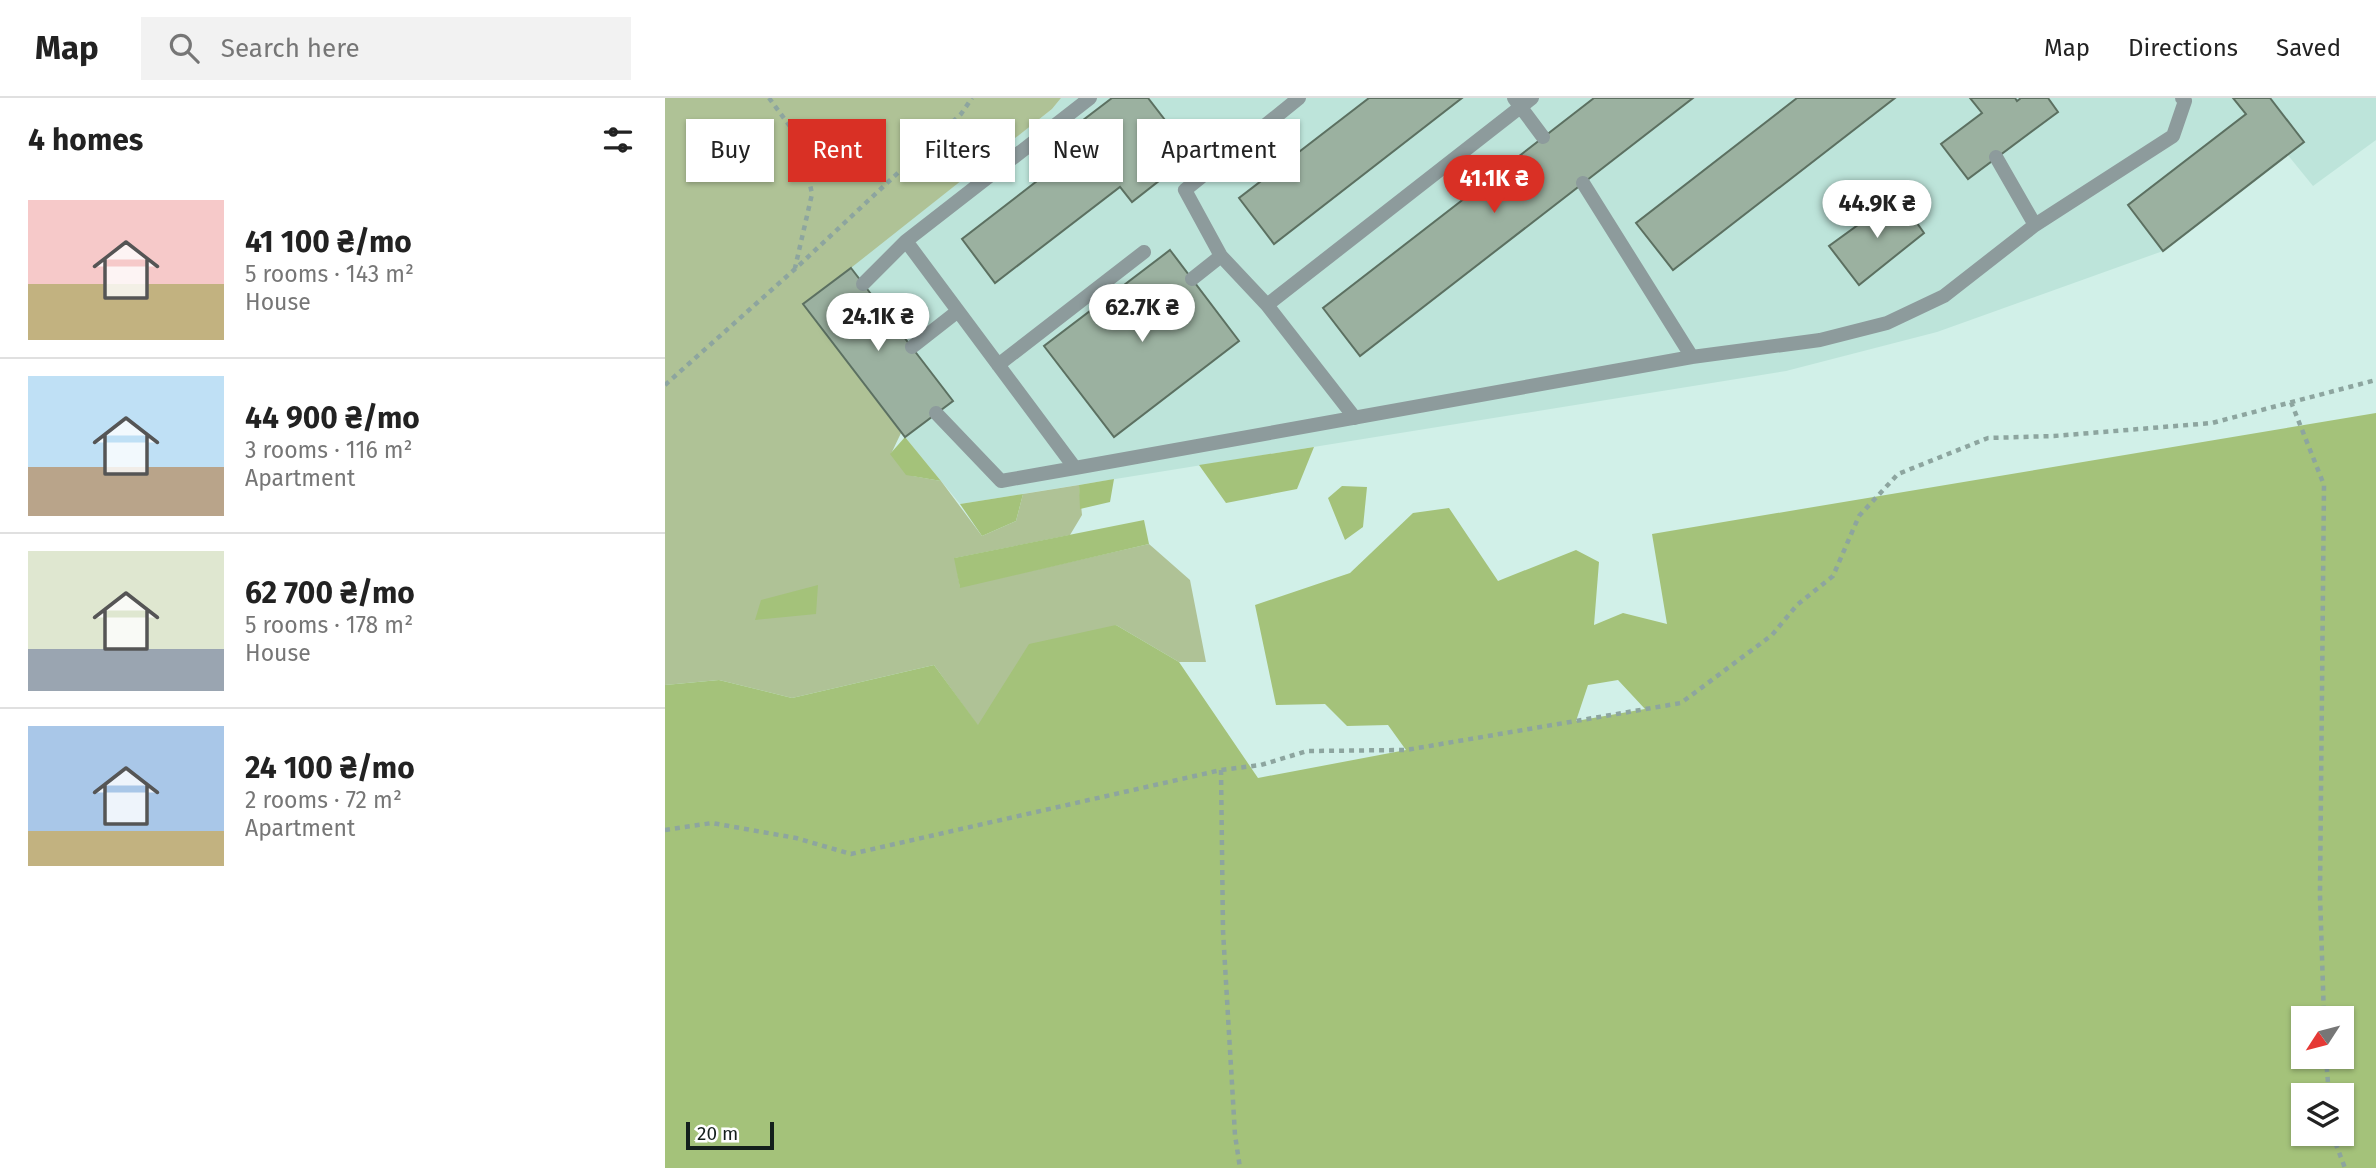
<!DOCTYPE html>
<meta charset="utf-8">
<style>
body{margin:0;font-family:"Fira Sans",sans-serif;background:#f2f2f2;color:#222;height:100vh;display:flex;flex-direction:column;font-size:26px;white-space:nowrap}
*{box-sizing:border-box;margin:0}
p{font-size:23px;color:#767676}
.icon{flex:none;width:38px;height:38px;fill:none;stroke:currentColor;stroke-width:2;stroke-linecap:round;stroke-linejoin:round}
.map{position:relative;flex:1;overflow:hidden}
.side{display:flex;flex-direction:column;background:#fff;width:665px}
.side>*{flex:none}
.hud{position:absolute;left:21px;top:21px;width:665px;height:63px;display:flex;gap:14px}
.needle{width:46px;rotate:234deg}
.fabs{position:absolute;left:1626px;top:908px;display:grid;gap:14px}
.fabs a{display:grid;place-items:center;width:63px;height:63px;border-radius:0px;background:#fff;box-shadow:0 2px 5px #0004;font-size:35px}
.scale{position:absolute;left:21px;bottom:18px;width:88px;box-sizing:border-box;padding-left:7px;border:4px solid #141f1c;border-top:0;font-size:19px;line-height:24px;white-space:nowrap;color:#141f1c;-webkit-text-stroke:5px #fff;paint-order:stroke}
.price{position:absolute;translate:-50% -60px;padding:0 16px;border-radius:24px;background:#fff;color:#222;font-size:23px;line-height:46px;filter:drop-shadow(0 2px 4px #0008)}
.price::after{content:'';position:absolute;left:50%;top:42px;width:21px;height:16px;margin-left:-10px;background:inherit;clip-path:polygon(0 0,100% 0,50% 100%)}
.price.active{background:#d93025;color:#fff}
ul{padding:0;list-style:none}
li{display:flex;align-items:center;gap:21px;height:175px;padding:0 28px}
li+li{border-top:2px solid #e0e0e0}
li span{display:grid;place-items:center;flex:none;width:196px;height:140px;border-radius:0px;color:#555}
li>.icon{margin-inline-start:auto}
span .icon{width:84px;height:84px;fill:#fffc;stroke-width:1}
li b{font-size:30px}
h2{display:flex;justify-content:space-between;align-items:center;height:84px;padding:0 28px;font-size:30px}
.tag{padding:0 24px;border-radius:0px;background:#fff;box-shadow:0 2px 5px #0004;font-size:24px;line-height:63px}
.tag.active{background:#d93025;color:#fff}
header{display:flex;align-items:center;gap:42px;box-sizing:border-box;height:98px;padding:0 35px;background:#fff;border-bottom:2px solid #e0e0e0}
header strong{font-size:33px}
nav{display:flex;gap:38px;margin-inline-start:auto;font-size:24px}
.search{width:490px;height:63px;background:#f2f2f2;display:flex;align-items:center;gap:18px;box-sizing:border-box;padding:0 24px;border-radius:0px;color:#767676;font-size:26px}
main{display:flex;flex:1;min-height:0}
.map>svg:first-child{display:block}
</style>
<header>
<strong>Map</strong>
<div class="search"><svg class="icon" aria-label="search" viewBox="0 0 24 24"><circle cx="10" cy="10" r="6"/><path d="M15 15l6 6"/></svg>Search here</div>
<nav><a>Map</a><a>Directions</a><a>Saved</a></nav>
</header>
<main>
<section class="side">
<h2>4 homes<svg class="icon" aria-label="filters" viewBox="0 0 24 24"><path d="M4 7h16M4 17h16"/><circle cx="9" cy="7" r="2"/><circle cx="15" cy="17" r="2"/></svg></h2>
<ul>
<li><span style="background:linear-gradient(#f6c9c9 60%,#c2b280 0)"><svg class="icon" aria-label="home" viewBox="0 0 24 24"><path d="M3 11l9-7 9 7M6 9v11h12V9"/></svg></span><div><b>41 100 ₴/mo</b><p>5 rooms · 143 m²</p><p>House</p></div></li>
<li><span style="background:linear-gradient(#bfe0f5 65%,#b9a48a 0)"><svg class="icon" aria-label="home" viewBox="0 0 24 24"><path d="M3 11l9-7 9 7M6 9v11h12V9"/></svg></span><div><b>44 900 ₴/mo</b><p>3 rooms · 116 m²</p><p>Apartment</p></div></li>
<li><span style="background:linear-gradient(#dfe7d0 70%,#9aa5b1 0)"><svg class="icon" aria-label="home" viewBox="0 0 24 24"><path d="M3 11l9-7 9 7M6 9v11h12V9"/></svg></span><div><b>62 700 ₴/mo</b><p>5 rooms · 178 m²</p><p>House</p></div></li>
<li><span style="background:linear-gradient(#a9c7e8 75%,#c2b280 0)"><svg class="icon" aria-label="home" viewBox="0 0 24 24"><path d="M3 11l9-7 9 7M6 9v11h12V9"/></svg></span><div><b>24 100 ₴/mo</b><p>2 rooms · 72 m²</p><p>Apartment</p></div></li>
</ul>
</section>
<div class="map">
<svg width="1711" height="1070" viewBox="0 0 1711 1070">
<rect width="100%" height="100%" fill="#d1f0e8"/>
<!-- built -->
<path fill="#bde4da" d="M396 0H1711V42L1648 88 1622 56 1498 153 1272 234 1121 273 295 406 240 339 138 206 387 11Z"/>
<!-- green -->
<path fill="#afc296" d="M0 0H396L387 11 139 207 236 335 226 356 248 378 276 383 317 438 351 423 358 396 414 387 417 417 405 437 290 460 295 489 484 446 525 482 541 564H514L451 527 313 628 269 567 127 600 54 582 0 587Z"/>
<!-- forest -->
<path fill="#a4c27a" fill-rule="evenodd" d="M1711 315V1070H0V587L54 582 127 600 269 567 313 627 364 546 451 527 514 564 593 680 741 652 723 627 682 628 660 606 611 607 590 507 685 475 748 415 784 410 833 483 911 452 934 464 929 527 958 515 1002 526 987 436ZM953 582 980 611 911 623 923 587ZM1638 920H1676V959H1638ZM1638 998H1676V1036H1638Z
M240 339 276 383 241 377 225 356Z
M649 349 632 391 561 405 534 367Z
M449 381 445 404 415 411 414 387Z
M677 388 702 389 698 429 680 442 663 400Z
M358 396 351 423 317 438 295 406Z
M479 422 484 446 295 490 289 460Z
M153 487 151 516 90 522 96 502Z"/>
<!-- building -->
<path fill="#9bb1a0" stroke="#5c7061" stroke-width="2" d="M447 0H483L527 57 467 104 455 89 330 185 297 141 421 45 409 29Z
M704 0H797L609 146 574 100Z
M929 0H1028L695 258 658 210Z
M1132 0H1230L1008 172 971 125Z
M1305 0H1350L1352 3 1356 0H1383L1393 14 1303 81 1276 46 1317 15Z
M1568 0H1605L1639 44 1498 153 1463 107 1581 16Z
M1233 98 1259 135 1194 187 1164 148Z
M505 152 574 243 449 339 379 248Z
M186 170 288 303 240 339 138 206Z"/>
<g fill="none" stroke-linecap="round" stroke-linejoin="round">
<!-- path -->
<path stroke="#8da59f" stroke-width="4.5" stroke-dasharray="5 5" stroke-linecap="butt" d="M104 0 136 43 147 96 130 170
M0 287 130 171 296 16 307 0
M1626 304 1659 387 1655 797 1659 920
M556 672 558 833 570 1037 575 1070
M0 732 47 725 131 740 186 756 556 672 596 667 642 653 741 652 1016 605 1107 537 1132 507 1168 478 1194 418 1233 376 1323 340 1389 338 1547 325 1711 282
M1661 959 1664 998
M1667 1036 1680 1070"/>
<!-- lane -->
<path stroke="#8d9b9c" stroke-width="14" d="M425 0 241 143 410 370 1027 259 1155 242 1222 225 1279 198 1370 127 1508 38 1520 3 1517 0
M634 0 520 92 556 158 602 207 690 320
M849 0 878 39
M1331 59 1370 127
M918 85 1027 259
M527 181 556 158
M198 186 241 143
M602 207 867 0
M247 249 293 213
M333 267 479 154
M271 315 336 383 410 370"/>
</g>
</svg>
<div class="fabs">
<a><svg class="needle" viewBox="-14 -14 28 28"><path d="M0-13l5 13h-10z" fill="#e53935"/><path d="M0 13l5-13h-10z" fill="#767676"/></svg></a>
<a><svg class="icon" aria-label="layers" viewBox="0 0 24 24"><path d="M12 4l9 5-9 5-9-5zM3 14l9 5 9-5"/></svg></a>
</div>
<div class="scale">20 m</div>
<b class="price active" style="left:829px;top:117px">41.1K ₴</b>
<b class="price" style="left:1212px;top:142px">44.9K ₴</b>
<b class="price" style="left:477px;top:246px">62.7K ₴</b>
<b class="price" style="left:213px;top:255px">24.1K ₴</b>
<div class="hud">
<a class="tag">Buy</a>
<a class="tag active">Rent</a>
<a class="tag">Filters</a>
<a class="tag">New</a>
<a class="tag">Apartment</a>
</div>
</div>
</main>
